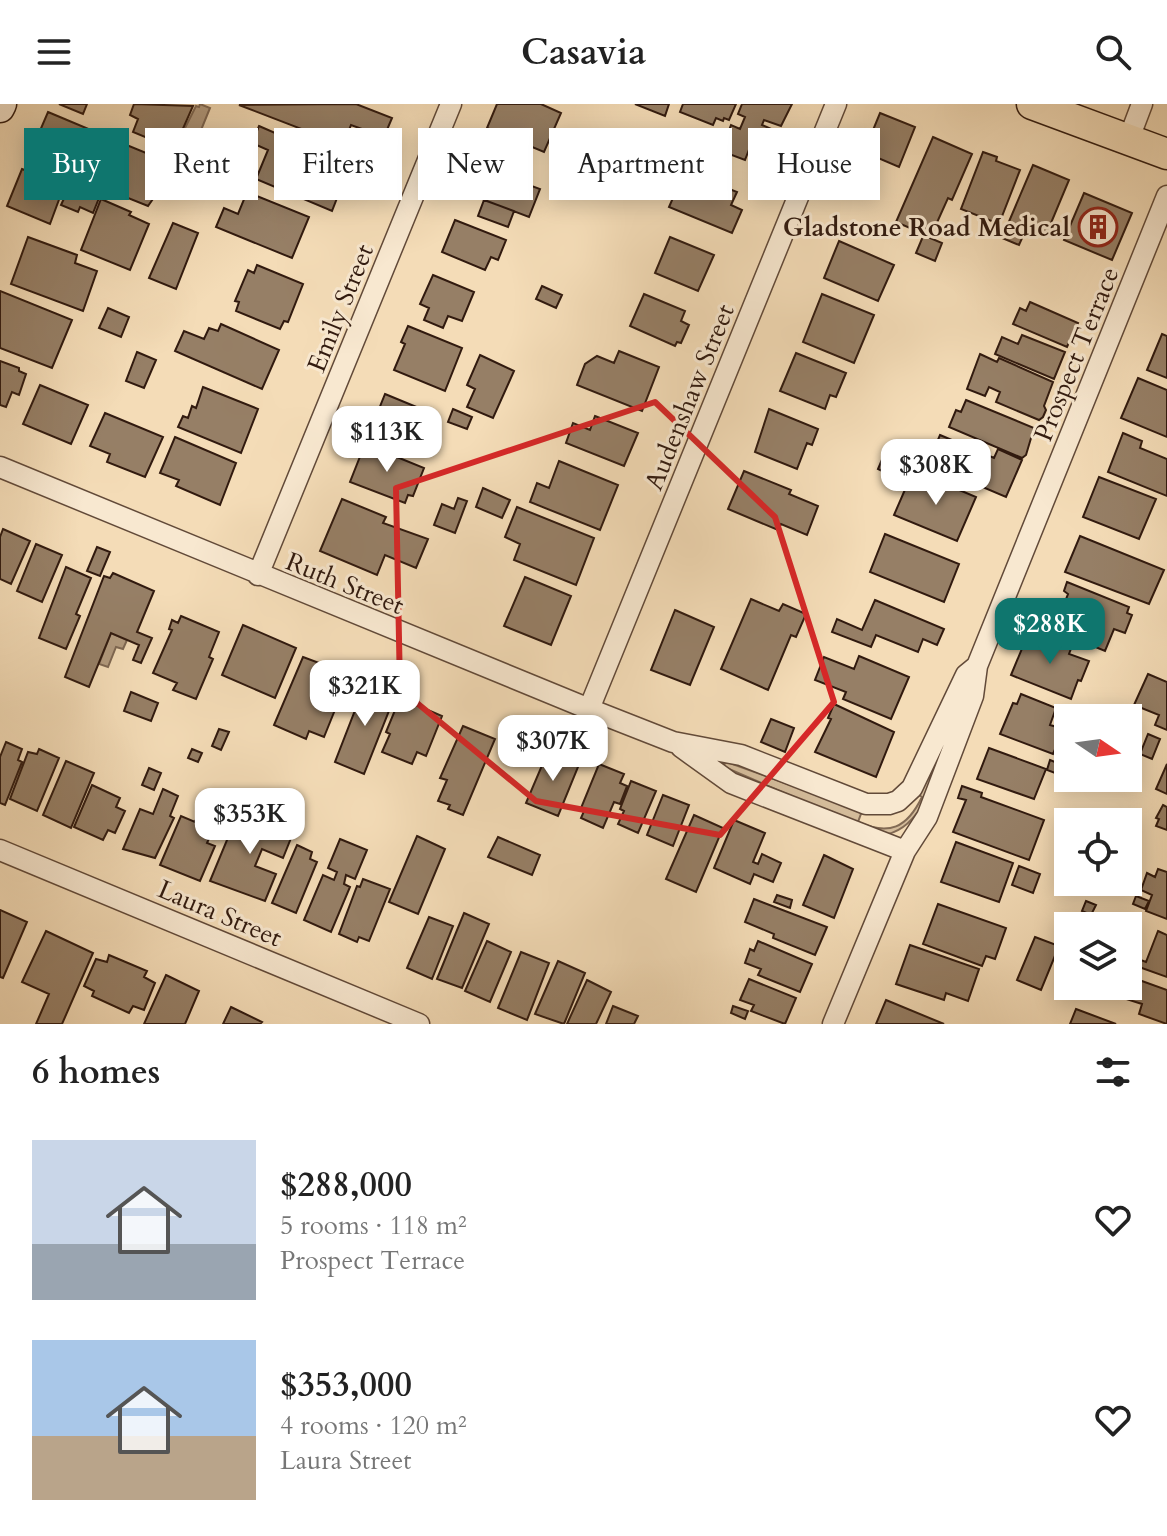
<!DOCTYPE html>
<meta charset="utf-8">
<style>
body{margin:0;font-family:Cardo,serif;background:#f2f2f2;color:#222;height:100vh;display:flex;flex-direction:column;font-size:30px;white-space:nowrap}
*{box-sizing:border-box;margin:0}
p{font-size:26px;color:#767676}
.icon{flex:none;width:44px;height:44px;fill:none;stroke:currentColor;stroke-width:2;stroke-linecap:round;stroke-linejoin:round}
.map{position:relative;height:920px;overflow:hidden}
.side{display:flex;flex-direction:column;background:#fff;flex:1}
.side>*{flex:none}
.guide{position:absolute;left:24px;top:24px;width:1120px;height:72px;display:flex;gap:16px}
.needle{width:52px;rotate:103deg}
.tools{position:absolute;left:1054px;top:600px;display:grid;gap:16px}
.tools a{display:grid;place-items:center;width:88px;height:88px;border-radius:0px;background:#fff;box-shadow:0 4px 20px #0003;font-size:40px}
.price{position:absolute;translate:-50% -68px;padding:0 18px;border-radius:16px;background:#fff;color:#222;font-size:26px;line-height:52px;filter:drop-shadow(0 2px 4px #0008)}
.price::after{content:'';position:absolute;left:50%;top:48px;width:24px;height:18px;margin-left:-12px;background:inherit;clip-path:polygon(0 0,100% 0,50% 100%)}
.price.selected{background:#0f766e;color:#fff}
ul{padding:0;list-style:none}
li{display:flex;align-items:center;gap:24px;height:200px;padding:0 32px}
li span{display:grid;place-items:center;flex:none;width:224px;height:160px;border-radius:0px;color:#555}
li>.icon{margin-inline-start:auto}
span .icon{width:96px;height:96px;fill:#fffc;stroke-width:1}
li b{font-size:34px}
h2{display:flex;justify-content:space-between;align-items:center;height:96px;padding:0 32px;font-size:34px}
.chip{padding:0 28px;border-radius:0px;background:#fff;box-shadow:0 4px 20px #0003;font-size:28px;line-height:72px}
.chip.selected{background:#0f766e;color:#fff}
header{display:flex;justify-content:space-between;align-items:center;height:104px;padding:0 32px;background:#fff;font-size:36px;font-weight:700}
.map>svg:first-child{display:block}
</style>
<header><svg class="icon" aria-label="menu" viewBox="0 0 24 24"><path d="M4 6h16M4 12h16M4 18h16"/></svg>Casavia<svg class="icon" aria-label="search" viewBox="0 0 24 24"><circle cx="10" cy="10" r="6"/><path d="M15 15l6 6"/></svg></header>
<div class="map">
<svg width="1167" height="920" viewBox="0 0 1167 920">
<rect width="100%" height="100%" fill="#f4dcb7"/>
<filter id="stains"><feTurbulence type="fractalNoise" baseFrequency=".0025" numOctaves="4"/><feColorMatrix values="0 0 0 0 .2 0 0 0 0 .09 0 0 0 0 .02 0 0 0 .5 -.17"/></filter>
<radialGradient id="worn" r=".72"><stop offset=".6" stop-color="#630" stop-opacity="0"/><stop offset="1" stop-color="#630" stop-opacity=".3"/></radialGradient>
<!-- green -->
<path fill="#d3bb9a" stroke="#826a54" stroke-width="2" d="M947 630 950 634C936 667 924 727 882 731L722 662 727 658 862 707 858 718C889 732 907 724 922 693L916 689Z"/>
<!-- water -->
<path fill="#b29a7e" stroke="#7e6752" stroke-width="2" d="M200 0 210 4 197 36 182 30 196 2 199 3Z
M111 529 127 536 123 545 116 543 108 563 99 560Z"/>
<!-- building -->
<path fill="#967f66" stroke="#311a0f" stroke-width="2" d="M59 0H87L83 10Z
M134 0 193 2 174 45 133 28 138 15 130 11Z
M356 0 392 14 384 33 351 21 343 41 239 1Z
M497 0H541L561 9 544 48 487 24Z
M635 0H669L665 12Z
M683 0H736L729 16 724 14 723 17 716 14 713 21 680 8Z
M742 0H792L781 22 764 16 762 21 776 27 767 50 750 43 745 56 721 47 731 21 740 25 745 13 738 10Z
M48 8 91 26 79 55 36 36Z
M880 9 915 23 899 63 864 48Z
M259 22 291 36 293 30 336 48 320 88 337 94 332 107 256 75 268 46 252 39Z
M933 33 972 50 952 96 948 94 930 134 942 139 935 157 916 149 924 130 896 118Z
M112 35 156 53 155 56 169 59 166 76 148 102 103 84 110 66 101 62Z
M487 40 511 49 507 59 530 68 526 80 540 85 529 113 469 90Z
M983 48 997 53 996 57 1020 66 999 120 961 105Z
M1033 61 1069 76 1046 131 1027 123 1019 141 1002 134Z
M22 65 64 82 50 120 7 102Z
M697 72 737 88 731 101 742 106 732 129 669 103 676 87 689 92Z
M72 77 101 89 93 109 80 103 78 108 61 101Z
M247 88 309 113 292 154 216 123 224 104 238 110Z
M1084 89 1132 109 1112 156 1064 136Z
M101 95 131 108 129 111 149 120 130 166 81 146Z
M484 96 514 107 508 123 478 112Z
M455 116 506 136 498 156 491 153 485 166 442 148Z
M173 119 198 129 176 185 149 174Z
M28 133 77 151 75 159 97 167 83 207 11 180Z
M670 133 714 151 698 187 655 169Z
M839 137 894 161 878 197 824 174Z
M257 161 303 180 288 218 284 217 280 225 236 207 239 198 235 197 248 166 254 169Z
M433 171 474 188 462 217 448 212 443 224 424 216 429 204 420 200Z
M542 182 562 191 556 204 536 195Z
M0 187 72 216 52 264 0 244Z
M644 190 685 207 681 217 689 221 681 239 677 238 675 242 630 222Z
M822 190 874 211 854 259 803 238Z
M1030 198 1078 219 1067 243 1013 220 1020 204 1026 207Z
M108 204 129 213 121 233 99 224Z
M221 220 279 246 262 285 175 247 184 227 204 235 209 224 218 227Z
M408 222 462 244 445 287 394 266 405 240 401 238Z
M1162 230 1167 232V274L1147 266Z
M1022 231 1065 248 1054 275 995 250 1002 233 1018 240Z
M619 247 659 263 642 307 577 281 585 260 597 252 614 259Z
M137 248 156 256 144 284 126 277Z
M796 249 846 269 836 293 830 291 825 305 780 287Z
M980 250 997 258 999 254 1053 278 1044 302 1046 306 1043 313 1039 316 996 298 1000 288 989 283 985 292 967 285Z
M480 251 514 267 493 314 467 303 475 285 467 281Z
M0 257 19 264V267L26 270 19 291 12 288 6 303 0 301Z
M1138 274 1167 286V333L1121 314Z
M40 281 88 301 71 340 23 320Z
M203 283 258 305 241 349 178 323 183 312 188 314 192 302 196 304Z
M385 290 436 311 432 320 436 322 432 334 421 329 413 349 369 330Z
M966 296 1034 324 1026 351 1022 354 949 323 956 306 961 308Z
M453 305 472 313 467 325 448 318Z
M769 305 818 325 812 341 807 339 797 365 755 348Z
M105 309 163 333 145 373 107 358 110 350 90 342Z
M595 312 638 329 624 362 566 339 573 319 590 326Z
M1123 329 1142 337 1140 344 1167 355V392L1108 368Z
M940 331 994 354 998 345 1022 356 1006 393 933 362 940 347 934 345Z
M175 333 236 359 220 401 176 382 179 376 160 369Z
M365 340 424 364 413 392 408 391 405 399 350 378Z
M886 346 908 356 899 375 878 365Z
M559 357 618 381 600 426 530 398 537 379 549 384Z
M744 367 791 386 789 390 818 402 807 431 781 420 778 426 728 405Z
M919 369 976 393 957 437 894 411 907 381 912 384Z
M1099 373 1156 395 1139 435 1083 413Z
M483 384 510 396 502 414 476 403Z
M458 394 467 397 455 429 434 421 442 400 454 405Z
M342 395 386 413 383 419 428 435 416 464 385 451 377 471 320 447Z
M517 403 594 434 576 481 514 456 520 440 505 433Z
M3 425 30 437 11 480 0 475V433Z
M885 430 959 460 944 498 870 468Z
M1080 432 1164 466 1149 500 1065 468Z
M36 440 62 451 42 498 17 487Z
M97 443 110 448 100 472 87 467Z
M66 463 91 474 76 510 80 512 66 545 39 534Z
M113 469 154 487 137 528 152 534 141 559 133 556 139 541 111 529 89 583 65 573 104 472 110 474Z
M525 473 571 492 551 541 504 522Z
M1067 478 1129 503 1127 509 1132 511 1125 529 1114 525 1105 547 1054 526 1068 490 1064 487Z
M751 495 779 507 783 500 806 510 796 533 791 531 768 586 721 565Z
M875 496 944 525 937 541 923 535 918 548 876 531 871 543 832 528 837 515 862 526Z
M675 506 714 523 690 581 651 566Z
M1031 511 1050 519 1046 529 1027 522Z
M181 512 219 528 209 553 213 555 196 595 173 586 177 579 153 569 172 526 169 525 172 516 178 519Z
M243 521 296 544 275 594 222 571Z
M1045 531 1072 542 1069 550 1089 557 1081 577 1078 576 1071 595 1011 571 1026 535 1041 540Z
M859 552 909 573 891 615 843 595 846 588 815 576 824 553 854 565Z
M303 553 322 560 320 565 347 576 324 633 309 627 306 635 274 621Z
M1148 570 1167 578V626L1155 621 1159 611 1134 601Z
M366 578 396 589 364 670 335 658Z
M131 588 158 599 151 617 124 607Z
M1021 590 1056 604 1050 621 1064 625 1053 650 1000 630 1013 599 1017 600Z
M400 594 442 612 426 652 417 648 412 660 382 648 390 630 386 628Z
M834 600 894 628 876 673 815 648 831 615 828 614Z
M771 615 794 624 785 648 761 638Z
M463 622 495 635 463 711 448 705 450 701 438 697 447 676 440 674Z
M219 625 229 628 221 646 212 642Z
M1148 630 1160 635 1152 655 1140 650Z
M6 638 22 645 18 656 22 658 5 701 0 699V653Z
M989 644 1046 665 1034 695 977 675Z
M39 645 59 654 37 707 10 695 28 648 37 650Z
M192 645 202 649 198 658 188 654Z
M549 645 580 658 558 712 526 699Z
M1050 656 1067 663 1063 672 1047 666Z
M66 657 94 669 71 724 43 711Z
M599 660 624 670 620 679 627 682 620 700 614 698 603 724 581 714 585 705 581 704Z
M1167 660V690L1156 685Z
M149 664 161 669 154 686 142 681Z
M631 677 656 687 638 729 618 720 624 707 620 705Z
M92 681 120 694 116 703 125 707 115 729 108 726 103 736 74 723Z
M962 682 982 689 981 693 1044 716 1029 756 953 728 966 696 958 694Z
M163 685 178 692 170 712 174 714 155 754 123 745 140 705 153 710Z
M663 691 689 701 673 742 647 731Z
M1163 701 1167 703V726L1156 722 1159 715 1156 714Z
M239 707 293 729 283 754 262 745 255 762 276 770 265 797 210 777Z
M198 710 206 713 204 718 214 723 207 739 215 742 200 777 160 761 181 712 195 718Z
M694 711 723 724 696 788 666 775Z
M734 716 765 729 753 758 758 760 762 750 781 759 773 778 754 770 750 780 714 764Z
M417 732 445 745 418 810 389 798Z
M498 733 540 751 532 771 488 753Z
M340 735 367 746 355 775 346 771 344 780 350 783 331 828 304 816 323 771 334 776 337 768 328 764Z
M956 738 1013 759 999 798 941 778Z
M297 741 312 748 310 755 317 758 296 809 272 799Z
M824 751 853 765 834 814 803 801Z
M1019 762 1040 770 1033 789 1012 781Z
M1158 765 1167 768V815L1146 807 1152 791 1141 786 1147 769 1155 773Z
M363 775 390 785 369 837 359 833 357 838 339 830 357 782 360 783Z
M777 791 792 796 790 804 774 798Z
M1136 792 1149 797 1145 805 1133 800Z
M754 795 827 823 815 851 773 834 774 830 745 818Z
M1086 797 1096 801 1091 811 1082 807Z
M938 800 1006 824 995 855 986 852 982 862 923 840Z
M0 806 27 818 3 874 0 873Z
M464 809 489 820 462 884 437 875Z
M429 813 453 822 432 875 407 864Z
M46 827 93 849 62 920H36L49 890 22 878Z
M1158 827 1167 831V873L1128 859 1130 852 1146 858Z
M1035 833 1059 842 1041 886 1017 876Z
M487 837 511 848 490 898 465 887Z
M758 837 812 860 800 888 758 871 761 865 745 859 750 845 754 847Z
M910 841 979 865 968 897 946 889 944 896 896 880Z
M521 848 549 859 527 916 498 904Z
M109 851 147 867 144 873 155 879 144 906 133 902 129 909 92 892 94 887 84 882 96 855 107 858Z
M558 857 585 869 564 920 535 910Z
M166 871 199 887 185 920H144Z
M1128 872 1167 886V920L1139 910 1142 900 1126 895 1130 887 1122 884 1128 882Z
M749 875 796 894 785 920 751 907 754 901 740 896Z
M587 876 611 888 596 920H567Z
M886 896 944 920H876Z
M613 902 638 912 634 920H606Z
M733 902 748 907 745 915 731 909Z
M231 903 262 918 260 920H223Z
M1076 905 1116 920H1070Z"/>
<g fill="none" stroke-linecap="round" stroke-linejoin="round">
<!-- street casing -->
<g stroke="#624a39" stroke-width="23">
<path id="street" d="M1128 37 1142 0
M0 363 589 605 673 638 741 651 866 700H889L898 697 912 684 966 571 977 562
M258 471 451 0
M589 605 836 0
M681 643 731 679 905 747
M0 746 419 920
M833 920 905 747 927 713 973 592 977 562 1167 92"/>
</g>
<!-- secondary casing -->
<g stroke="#311a0f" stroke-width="31">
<path id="secondary" d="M0 4 2 0"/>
</g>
<!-- primary casing -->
<g stroke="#311a0f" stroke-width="33">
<path id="primary" d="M1032 0 1167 50"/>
</g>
<!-- street -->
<use href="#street" stroke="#f8e8d0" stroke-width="20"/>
<!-- secondary -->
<use href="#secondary" stroke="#f8e8d0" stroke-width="28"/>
<!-- primary -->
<use href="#primary" stroke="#f4dcb7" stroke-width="30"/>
</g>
<!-- marked area -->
<path fill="none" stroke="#d62828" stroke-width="6" stroke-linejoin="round" d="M655 298 775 413 834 598 720 731 536 697 400 585 396 384Z"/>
<!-- icons -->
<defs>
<g id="building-ring" transform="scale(2)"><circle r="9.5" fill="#f8e8d0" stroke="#8f2418" stroke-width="1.5"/><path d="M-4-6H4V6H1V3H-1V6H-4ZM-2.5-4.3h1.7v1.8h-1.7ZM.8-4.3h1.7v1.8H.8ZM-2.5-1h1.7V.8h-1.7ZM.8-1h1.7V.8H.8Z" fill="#8f2418"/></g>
</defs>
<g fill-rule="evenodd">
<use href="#building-ring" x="1098" y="123"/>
</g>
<g text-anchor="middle" stroke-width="6" stroke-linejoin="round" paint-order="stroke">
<!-- poi labels -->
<g font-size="26" font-weight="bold" fill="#311a0f" stroke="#f8e8d0" text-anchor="end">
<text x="1070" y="132">Gladstone Road Medical</text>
</g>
<!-- street labels -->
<g font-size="26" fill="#311a0f" stroke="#f8e8d0">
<text transform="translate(340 204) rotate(-68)" y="9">Emily Street</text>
<text transform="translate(1076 250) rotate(-68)" y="9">Prospect Terrace</text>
<text transform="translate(689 293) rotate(-68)" y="9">Audenshaw Street</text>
<text transform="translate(345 479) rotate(22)" y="9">Ruth Street</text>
<text transform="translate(220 809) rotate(23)" y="9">Laura Street</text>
</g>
</g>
<rect width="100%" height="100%" filter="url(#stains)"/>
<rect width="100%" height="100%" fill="url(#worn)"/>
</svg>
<div class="tools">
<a><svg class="needle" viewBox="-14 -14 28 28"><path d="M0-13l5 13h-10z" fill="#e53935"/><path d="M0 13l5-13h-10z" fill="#767676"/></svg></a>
<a><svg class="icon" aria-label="locate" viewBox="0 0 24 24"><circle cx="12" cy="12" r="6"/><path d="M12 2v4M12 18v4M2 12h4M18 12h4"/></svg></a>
<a><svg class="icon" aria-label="layers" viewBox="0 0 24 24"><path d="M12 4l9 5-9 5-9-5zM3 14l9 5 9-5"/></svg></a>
</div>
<b class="price" style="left:387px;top:370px">$113K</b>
<b class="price" style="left:936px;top:403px">$308K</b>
<b class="price selected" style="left:1050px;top:562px">$288K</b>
<b class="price" style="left:365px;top:624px">$321K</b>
<b class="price" style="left:553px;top:679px">$307K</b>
<b class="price" style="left:250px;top:752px">$353K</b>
<div class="guide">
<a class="chip selected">Buy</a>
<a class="chip">Rent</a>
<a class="chip">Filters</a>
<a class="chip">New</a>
<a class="chip">Apartment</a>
<a class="chip">House</a>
</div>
</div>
<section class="side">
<h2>6 homes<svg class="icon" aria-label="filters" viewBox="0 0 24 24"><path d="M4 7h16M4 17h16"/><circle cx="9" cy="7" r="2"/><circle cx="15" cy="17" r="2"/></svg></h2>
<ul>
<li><span style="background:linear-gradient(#c9d6e8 65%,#9aa5b1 0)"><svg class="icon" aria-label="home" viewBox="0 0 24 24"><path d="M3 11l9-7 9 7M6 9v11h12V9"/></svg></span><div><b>$288,000</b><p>5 rooms · 118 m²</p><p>Prospect Terrace</p></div><svg class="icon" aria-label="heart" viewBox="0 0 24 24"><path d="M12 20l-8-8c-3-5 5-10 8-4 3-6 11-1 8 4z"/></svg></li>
<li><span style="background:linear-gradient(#a9c7e8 60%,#b9a48a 0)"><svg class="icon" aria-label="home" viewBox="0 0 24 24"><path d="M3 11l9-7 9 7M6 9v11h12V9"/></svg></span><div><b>$353,000</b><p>4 rooms · 120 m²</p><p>Laura Street</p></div><svg class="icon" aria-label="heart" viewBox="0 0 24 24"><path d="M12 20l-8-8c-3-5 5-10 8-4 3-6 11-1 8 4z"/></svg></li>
</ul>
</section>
